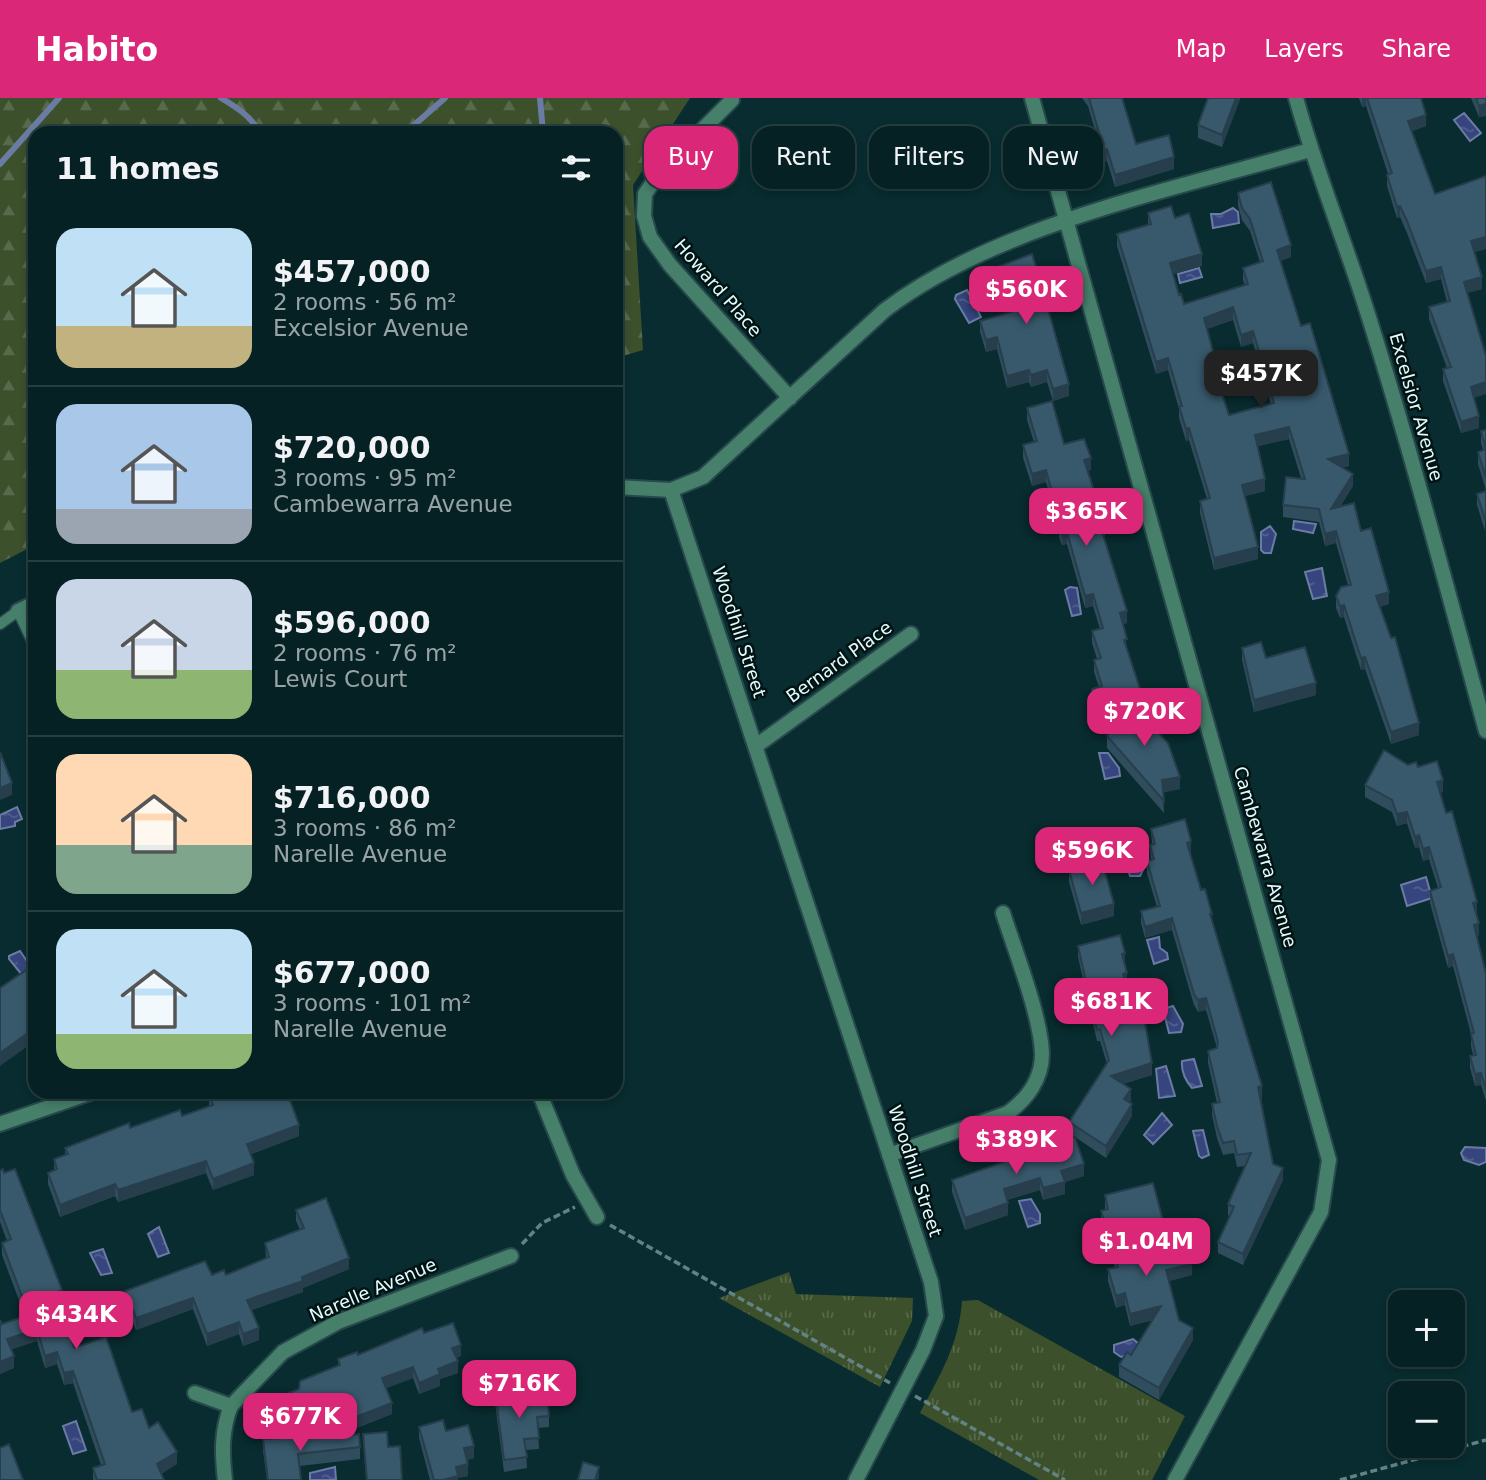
<!DOCTYPE html>
<meta charset="utf-8">
<style>
body{margin:0;font-family:"DejaVu Sans",sans-serif;background:#142e30;color:#f1f3f6;height:100vh;display:flex;flex-direction:column;font-size:26px;white-space:nowrap}
*{box-sizing:border-box;margin:0}
p{font-size:23px;color:#98a3a6}
.icon{flex:none;width:38px;height:38px;fill:none;stroke:currentColor;stroke-width:2;stroke-linecap:round;stroke-linejoin:round}
.map{position:relative;flex:1;overflow:hidden}
.side{position:absolute;left:28px;top:28px;width:595px;height:973px;display:flex;flex-direction:column;background:#062123;border-radius:21px;box-shadow:0 4px 10px #0003,0 0 0 2px #273e41}
.side>*{flex:none}
.top-card{position:absolute;left:644px;top:28px;width:665px;height:63px;display:flex;gap:14px}
.fabs{position:absolute;left:1388px;top:1192px;display:grid;gap:14px}
.fabs a{display:grid;place-items:center;width:77px;height:77px;border-radius:14px;background:#062123;box-shadow:0 4px 10px #0003,0 0 0 2px #273e41;font-size:35px}
.price{position:absolute;translate:-50% -60px;padding:0 16px;border-radius:14px;background:#db2777;color:#fff;font-size:23px;line-height:46px;filter:drop-shadow(0 2px 4px #0008)}
.price::after{content:'';position:absolute;left:50%;top:42px;width:21px;height:16px;margin-left:-10px;background:inherit;clip-path:polygon(0 0,100% 0,50% 100%)}
.price.selected{background:#222;color:#fff}
ul{padding:0;list-style:none}
li{display:flex;align-items:center;gap:21px;height:175px;padding:0 28px}
li+li{border-top:2px solid #273e41}
li span{display:grid;place-items:center;flex:none;width:196px;height:140px;border-radius:21px;color:#555}
li>.icon{margin-inline-start:auto}
span .icon{width:84px;height:84px;fill:#fffc;stroke-width:1}
li b{font-size:30px}
h2{display:flex;justify-content:space-between;align-items:center;height:84px;padding:0 28px;font-size:30px}
.tag{padding:0 24px;border-radius:21px;background:#062123;box-shadow:0 4px 10px #0003,0 0 0 2px #273e41;font-size:24px;line-height:63px}
.tag.selected{background:#db2777;color:#fff}
header{display:flex;align-items:center;gap:42px;box-sizing:border-box;height:98px;padding:0 35px;background:#db2777;color:#fff}
header strong{font-size:33px}
nav{display:flex;gap:38px;margin-inline-start:auto;font-size:24px}
.map>svg:first-child{display:block}
</style>
<header>
<strong>Habito</strong>
<nav><a>Map</a><a>Layers</a><a>Share</a></nav>
</header>
<div class="map">
<svg width="1486" height="1382" viewBox="0 0 1486 1382">
<defs>
<pattern id="forest-firs" width="22" height="20" patternUnits="userSpaceOnUse" patternTransform="scale(1.75)"><rect width="22" height="20" fill="#3c502c"/><path d="M5 1l3.5 6h-7zM16 11l3.5 6h-7z" fill="#586a4c"/></pattern>
<pattern id="park-tufts" width="24" height="20" patternUnits="userSpaceOnUse" patternTransform="scale(1.75)"><rect width="24" height="20" fill="#3c502c"/><path d="M3 7l-1-3M5 7V3M7 7l1-3M15 17l-1-3M17 17v-4M19 17l1-3" fill="none" stroke="#586a4c"/></pattern>
<pattern id="water-ripples" width="26" height="14" patternUnits="userSpaceOnUse" patternTransform="scale(1.75)"><rect width="26" height="14" fill="#36457d"/><path d="M2 4q2-2 4 0t4 0M15 11q2-2 4 0t4 0" fill="none" stroke="#536190"/></pattern>
</defs>
<rect width="100%" height="100%" fill="#082c2f"/>
<!-- forest -->
<path fill="url(#forest-firs)" d="M0 0H690L633 87 643 252 616 260V35H35V447L0 465Z"/>
<!-- park -->
<path fill="url(#park-tufts)" d="M789 1174 796 1196 913 1200 912 1223 880 1289 719 1200Z
M978 1202 1185 1318 1152 1382H1039L920 1315C940 1277 959 1246 962 1203Z"/>
<!-- water -->
<path fill="url(#water-ripples)" stroke="#6a7ca3" stroke-width="2" d="M1464 15 1481 35 1470 43 1454 22Z
M1233 110 1238 114 1239 125 1213 130 1211 116H1221Z
M1199 170 1202 179 1180 185 1178 176Z
M967 192 981 219 969 225 955 201 956 197Z
M1294 423 1316 426 1313 435 1293 431Z
M1270 428 1276 436 1271 455H1264L1261 452V434Z
M1322 470 1327 498 1313 501 1305 474Z
M1070 489 1077 490 1081 516 1072 518 1065 492Z
M1099 655H1108L1119 670 1120 678 1105 681Z
M17 709 22 721 15 724V728L0 731V717Z
M1108 753 1113 764 1091 774 1086 764Z
M1132 754 1137 755 1143 772 1140 778H1130L1124 756Z
M1426 779 1432 800 1407 808 1401 787Z
M1159 839 1160 850 1167 855 1168 861 1154 866 1147 842Z
M20 853 31 869 22 877 9 861V858Z
M1173 908 1183 926 1181 934 1169 935 1163 911Z
M1194 961 1202 988 1192 990C1185 982 1181 974 1182 963Z
M1166 968 1175 998 1159 1000 1156 971Z
M1162 1015 1172 1027 1153 1046 1144 1037Z
M1203 1032 1209 1057 1202 1060 1199 1058 1193 1033Z
M1465 1049 1486 1050V1064L1479 1067 1464 1062 1461 1055Z
M1031 1101 1040 1116V1125L1028 1129 1019 1103Z
M159 1129 169 1155 158 1159 148 1136Z
M103 1151 112 1175 101 1177 90 1155Z
M1133 1241 1139 1246 1135 1255 1121 1259 1114 1254V1247Z
M76 1323 86 1352 73 1356 63 1328Z
M335 1369 336 1382H310V1375Z"/>
<g fill="none" stroke-linecap="round" stroke-linejoin="round">
<!-- stream -->
<path stroke="#6a7ca3" stroke-width="6" d="M221 0C236 9 251 18 260 35
M540 0 543 35
M405 35 445 0
M0 66 59 0"/>
<!-- lane casing -->
<g stroke="#27494c" stroke-width="13">
<path id="lane" d="M0 526 18 513 35 549"/>
</g>
<!-- street casing -->
<g stroke="#27494c" stroke-width="18">
<path id="street" d="M1032 0 1329 1062 1321 1114 1175 1382
M1296 0C1315 70 1343 138 1365 207 1410 348 1447 491 1486 633
M732 2 659 75 645 96 644 118 650 139 670 167 790 300
M616 389 671 392 703 379 885 212C996 127 1176 91 1310 52
M671 392 931 1184 936 1218 923 1252 856 1382
M18 513 35 505
M756 648 911 536
M539 994 573 1077 597 1119
M0 1026 93 994
M889 1057 1008 1015C1027 1001 1042 981 1042 956 1041 918 1015 853 1003 815
M195 1295 231 1308 283 1254 338 1224 511 1158
M225 1382C222 1356 221 1333 231 1308"/>
</g>
<!-- path -->
<path stroke="#638284" stroke-width="3.5" stroke-dasharray="7 3.5" stroke-linecap="butt" d="M610 1127 890 1285
M522 1146 542 1125 575 1109
M915 1298 1065 1382
M1340 1382 1486 1342"/>
<!-- lane -->
<use href="#lane" stroke="#46806a" stroke-width="10"/>
<!-- street -->
<use href="#street" stroke="#46806a" stroke-width="14"/>
</g>
<!-- wall -->
<path fill="#304d5d" fill-rule="evenodd" d="M1082 0H1122L1136 46 1174 71 1115 89 1107 63 1104 64 1088 8Z
M1240 0 1222 49 1198 40V27Z
M1359 0H1421L1426 28 1412 33 1435 96 1486 78V151L1474 154 1482 191 1467 195 1474 300 1479 330 1461 335 1443 283V271L1447 270 1429 221V209L1447 204 1441 181 1426 185 1407 135 1400 119 1397 120 1387 88V77L1388 76 1366 8 1362 9Z
M1471 0H1486V18L1479 19Z
M1238 95 1291 159 1280 163 1301 228 1349 368 1342 370 1353 388 1340 409 1361 433 1389 506 1380 509 1419 637 1391 646 1365 571 1361 572 1344 519 1340 520 1336 510V498L1348 487 1336 445 1325 448 1319 424 1283 419V407L1301 380 1289 341 1258 348 1265 393 1245 398 1258 461 1214 472 1200 415V403L1207 401 1189 342 1186 343 1179 320V311L1168 272 1156 276 1117 148V136L1148 127V115L1175 120 1202 168 1173 176 1179 197 1184 206 1245 187 1243 182V170L1260 164 1250 133 1242 122 1238 108ZM1233 222 1241 249 1253 245 1271 306 1229 317 1216 276 1207 231Z
M997 169 1037 184H1036L1069 298 1053 303 1047 284 1031 289 1029 284 1007 290 997 251 986 254 980 234V223L1007 215 997 180Z
M1027 310 1091 372 1087 373 1105 438H1103L1127 525 1123 526 1127 550 1142 609 1136 611 1180 691 1163 694 1164 715 1107 650V638L1121 615 1098 622 1092 603V591L1099 589 1094 574V562L1097 561 1092 545V533L1100 531 1093 508 1085 510 1067 446 1062 447 1059 439V432L1046 384 1032 388 1023 360V347L1034 344 1027 322Z
M1486 332V392L1478 366V354L1483 352 1481 345V333Z
M1486 393 1485 433 1477 407V396Z
M1242 550 1266 560 1316 597 1254 614 1242 562Z
M1408 667 1418 669 1443 694 1440 695 1446 715 1477 816H1476L1479 837 1477 838 1486 876V1003L1481 987 1475 988 1470 970V958L1473 957 1471 948V936L1453 868 1448 870 1430 805V793L1438 790 1429 761 1423 763 1419 749 1415 750 1407 725 1397 728 1392 714 1365 699V687Z
M1151 731 1191 755H1190L1212 825 1262 1000H1261L1273 1066 1283 1082 1243 1167 1218 1155V1144L1230 1119 1228 1117V1106L1245 1068 1237 1069 1234 1055 1223 1057 1217 1040 1212 1017V1006L1217 1005 1208 965V953L1217 950 1206 912 1198 914 1194 907 1172 832 1145 840 1141 825V813L1157 809 1147 775V763L1151 762 1150 747H1152Z
M1069 772 1114 818 1081 827 1069 784Z
M1078 848 1125 867 1126 887 1152 977 1123 986 1131 1003 1130 1004 1132 1018 1106 1060 1075 1039 1084 1078 1065 1084V1096L1043 1102 1040 1092 1007 1102 1008 1117 965 1132 952 1094V1082L1074 1039 1069 1035V1024L1107 966 1100 943H1097L1078 859Z
M209 997 299 1038 251 1056 254 1077 213 1092 206 1075 118 1104 115 1098 60 1119 48 1086V1075L54 1072V1061L65 1057V1050L182 1018 209 1009Z
M0 1073 62 1204 60 1205 74 1250 132 1314 149 1330 177 1366 161 1376 164 1382H93V1370L101 1367 73 1285 64 1287 57 1266 45 1270 37 1243 12 1251 14 1270 0 1276V1222L2 1226 25 1218 2 1157V1145L7 1143 0 1124Z
M1105 1097 1170 1149 1192 1177 1169 1183 1179 1222 1193 1242 1159 1302 1119 1279V1267L1131 1257 1153 1222 1130 1228 1125 1207 1116 1210 1108 1183V1171L1115 1170 1101 1124V1113L1105 1112Z
M296 1112 349 1171 303 1190V1194L251 1212 259 1242 243 1248 239 1236 207 1248 193 1211 136 1232 125 1204V1193L212 1177H226L266 1160 265 1145 300 1132 296 1123Z
M424 1235 461 1258 456 1260 458 1275 440 1281V1288L419 1296 413 1280 386 1290 392 1316 339 1337 360 1349V1361L300 1368 301 1382H267L263 1353V1341L296 1339 284 1308V1297L299 1291 338 1268V1261L358 1257Z
M495 1293 519 1297 549 1318V1329L538 1330 539 1351 526 1352 527 1370 504 1374 495 1305Z
M419 1329 446 1333 474 1360 467 1362 468 1378 458 1380V1382H430L419 1340Z
M363 1336 388 1349 402 1382H366Z"/>
<!-- shaded-wall -->
<path fill="#273e4c" d="M1236 0H1240V2L1222 49V37Z
M1362 0H1366V8L1362 9Z
M1486 6V18L1479 19V8Z
M1426 17V28L1408 35V23Z
M1107 51V63L1104 64V52Z
M1174 59V71L1115 89V77Z
M1400 108V119L1397 120V109Z
M1486 139V151L1471 155V143Z
M1291 147V159L1277 164V152Z
M1202 156V168L1170 177V165Z
M1441 169V181L1426 185V173Z
M1037 172V184L1032 185V173Z
M1482 179V191L1464 196V184Z
M1233 209V222L1204 232V220Z
M1253 233V245L1241 249V237Z
M997 239V251L986 254V242Z
M1168 260V272L1156 276V264Z
M1029 272V284L1007 290V278Z
M1047 272V284L1031 289V277Z
M1486 284V296L1471 301V289Z
M1069 286V298L1053 303V291Z
M1479 318V330L1461 335V324Z
M1289 329V341L1255 349V337Z
M1189 330V342L1186 343V331Z
M1349 356V368L1328 373V361Z
M1091 360V372L1084 374V362Z
M1046 372V384L1032 388V376Z
M1353 376V388L1331 423V411Z
M1265 381V393L1242 399V387Z
M1063 418V430L1059 427V420Z
M1105 426V438L1100 439V427Z
M1336 433V445L1325 448V436Z
M1067 434V446L1062 447V435Z
M1258 449V461L1214 472V460Z
M1389 494V506L1376 510V498Z
M1093 496V508L1085 510V498Z
M1344 507V519L1340 520V508Z
M1127 513V525L1120 527V515Z
M1365 559V571L1361 572V560Z
M1316 585V597L1254 614V602Z
M1142 597V609L1098 622V610Z
M1419 625V637L1391 646V634Z
M1180 679V691L1162 695V682Z
M1443 682V694L1437 696V684Z
M12 685V697L0 702V690Z
M1407 714V725L1397 728V716Z
M1419 737V749L1415 750V739Z
M1191 743V755L1187 757V745Z
M1429 749V761L1423 763V751Z
M1477 804V816L1473 817V805Z
M1114 806V818L1081 827V815Z
M1172 820V832L1145 840V829Z
M1479 825V837L1474 838V827Z
M1125 855V867L1122 868V856Z
M1453 856V868L1448 870V858Z
M1127 875V887L1123 888V876Z
M1206 900V912L1198 914V902Z
M35 930V943L0 968V955Z
M1152 965V977L1111 989V978Z
M1481 975V987L1475 988V976Z
M1262 988V1000L1258 1001V989Z
M1131 991V1003L1124 1013V1001Z
M1132 1006V1018L1106 1060V1048Z
M299 1027V1038L247 1057V1046Z
M206 1063V1075L118 1104V1092Z
M254 1065V1077L213 1092V1081Z
M1084 1066V1078L1065 1084V1096L1043 1102V1090L1061 1073Z
M1283 1070V1082L1243 1167V1156Z
M1040 1080V1092L1004 1103V1091Z
M115 1086V1098L60 1119V1107Z
M1008 1105V1117L965 1132V1120Z
M349 1160V1171L303 1190V1194L247 1214V1202Z
M1192 1166V1177L1166 1184V1172Z
M62 1192V1204L57 1206V1194Z
M1125 1195V1207L1116 1210V1198Z
M193 1200V1211L136 1232V1220Z
M1161 1208V1220L1130 1228V1216Z
M239 1224V1236L207 1248V1236Z
M259 1230V1242L243 1248V1236Z
M1193 1230V1242L1159 1302V1290Z
M37 1231V1243L7 1253V1241Z
M461 1247V1258L452 1261V1250Z
M57 1254V1266L45 1270V1258Z
M14 1258V1270L0 1276V1264Z
M458 1263V1275L440 1281V1288L419 1296V1285L438 1271Z
M413 1269V1280L382 1292V1280Z
M73 1273V1285L64 1287V1275Z
M392 1305V1316L300 1352V1340Z
M474 1348V1360L464 1362V1350Z
M177 1354V1366L157 1378V1366Z
M468 1366V1378L458 1380V1382H443L456 1369Z
M599 1369V1381L595 1382Z"/>
<!-- building -->
<path fill="#38596c" stroke="#273e4c" stroke-width="2" fill-rule="evenodd" d="M1089 0H1122L1136 46 1169 37 1174 59 1115 77 1107 51 1104 52Z
M1208 0H1236L1222 37 1198 27Z
M1367 0H1421L1426 17 1408 23 1435 96 1486 78V139L1471 143 1482 179 1464 184 1486 258V284L1471 289 1479 318 1461 324 1443 271 1451 269 1429 209 1450 203 1441 169 1426 173 1407 123 1400 108 1397 109 1387 77 1392 75Z
M1476 0H1486V6L1479 8Z
M1271 84 1291 147 1277 152 1301 228 1310 225 1349 356 1328 361 1353 376 1331 411 1354 405 1361 433 1371 430 1389 494 1376 498 1391 540 1395 539 1419 625 1391 634 1365 559 1361 560 1344 507 1340 508 1336 498 1341 489 1351 487 1336 433 1325 436 1319 411 1283 407 1286 379 1305 381 1289 329 1255 337 1265 381 1242 387 1258 449 1214 460 1200 403 1210 400 1189 330 1186 331 1179 308H1182L1168 260 1156 264 1117 136 1151 126 1148 115 1171 108 1175 120 1189 115 1202 156 1170 165 1179 197 1181 196 1184 206 1248 186 1243 170 1263 163 1250 121 1242 110 1238 95ZM1233 209 1241 237 1253 233 1274 305 1229 317 1212 265 1216 264 1204 220Z
M1032 156 1037 172 1032 173 1043 209 1047 207 1069 286 1053 291 1047 272 1031 277 1029 272 1007 278 997 239 986 242 980 223 1011 214 997 169Z
M1052 303 1064 346 1084 341 1091 360 1084 362 1105 426 1100 427 1127 513 1120 515 1127 541 1124 542 1142 597 1098 610 1092 591 1102 588 1094 562 1101 560 1092 533 1103 530 1093 496 1085 498 1067 434 1062 435 1059 427 1064 424 1063 418 1059 420 1046 372 1032 376 1023 347 1037 343 1027 310Z
M1486 332V351L1481 333Z
M1486 351V380L1478 354Z
M1486 393V421H1485L1477 396Z
M1261 544 1266 560 1305 549 1316 585 1254 602 1242 550Z
M1129 603 1168 645 1180 679 1162 682 1164 703 1107 638Z
M1384 652 1408 667 1416 664 1418 669 1437 663 1443 682 1437 684 1446 715 1452 713 1477 804 1473 805 1479 825 1474 827 1486 876V992L1481 975 1475 976 1470 958 1476 957 1471 936 1474 935 1453 856 1448 858 1430 793 1441 789 1429 749 1423 751 1419 737 1415 739 1407 714 1397 716 1392 702 1365 687Z
M0 654 12 685 0 690Z
M1185 721 1191 743 1187 745 1201 792 1205 791 1212 816H1210L1262 988 1258 989 1273 1066 1283 1070 1243 1156 1218 1144 1234 1109 1228 1106 1251 1055 1237 1057 1234 1043 1223 1045 1217 1028 1212 1006 1220 1004 1208 953 1217 950 1218 944 1206 900 1198 902 1194 896 1172 820 1145 829 1141 813 1160 808 1147 763 1154 761 1150 747 1155 746 1151 731Z
M1102 763 1114 806 1081 815 1069 772Z
M1120 837 1125 855 1122 856 1127 875 1123 876 1132 910 1142 907 1152 965 1111 978 1131 991 1124 1001 1132 1006 1106 1048 1069 1024 1109 962 1100 931 1097 932 1078 848Z
M35 866V930L0 955V890Z
M216 994H287L299 1027 247 1046 254 1065 213 1081 206 1063 118 1092 115 1086 60 1107 48 1075 57 1071 54 1061 68 1056 65 1050 129 1025 130 1030 180 1012 182 1018 213 1007 209 997Z
M1075 1039 1084 1066 1061 1073 1065 1084 1043 1090 1040 1080 1004 1091 1008 1105 965 1120 952 1082Z
M3 1071 4 1075 15 1071 62 1192 57 1194 74 1250 106 1239 132 1314 142 1311 149 1330 158 1324 177 1354 157 1366 164 1382H97L93 1370 105 1366 73 1273 64 1275 57 1254 45 1258 37 1231 7 1241 14 1258 0 1264V1222L2 1226 29 1217 2 1145 11 1141 0 1112V1073Z
M1153 1085 1170 1149 1187 1144 1192 1166 1166 1172 1179 1222 1193 1230 1159 1290 1119 1267 1127 1254 1131 1257 1161 1208 1130 1216 1125 1195 1116 1198 1108 1171 1118 1169 1101 1113 1108 1111 1105 1097Z
M326 1100 349 1160 302 1179 303 1183 247 1202 259 1230 243 1236 239 1224 207 1236 193 1200 136 1220 125 1193 205 1163 212 1177 224 1172 226 1177 269 1159 265 1145 304 1130 296 1112Z
M453 1225 461 1247 452 1250 458 1263 438 1271 440 1276 419 1285 413 1269 382 1280 392 1305 304 1339H300L284 1297 299 1291 300 1283 340 1267 338 1261 357 1254 358 1257 422 1230 424 1235Z
M518 1291 519 1297 547 1294 549 1318 537 1319 539 1340 524 1341 527 1359 504 1362 495 1293Z
M443 1322 446 1333 468 1327 474 1348 464 1350 468 1366 456 1369 458 1378 443 1382H434L419 1329Z
M387 1334 388 1349 400 1348 402 1382H367L363 1336Z
M359 1336 360 1349 298 1356 301 1382H268L263 1341Z
M9 1346 23 1382H0V1350Z
M583 1364 599 1369 595 1382H578Z"/>
<g text-anchor="middle" stroke-width="5" stroke-linejoin="round" paint-order="stroke">
<!-- street labels -->
<g font-size="18" fill="#e3fbfc" stroke="#021314">
<text transform="translate(718 190) rotate(49)" y="6">Howard Place</text>
<text transform="translate(1416 309) rotate(74)" y="6">Excelsior Avenue</text>
<text transform="translate(739 534) rotate(72)" y="6">Woodhill Street</text>
<text transform="translate(839 564) rotate(-36)" y="6">Bernard Place</text>
<text transform="translate(1265 759) rotate(74)" y="6">Cambewarra Avenue</text>
<text transform="translate(915 1073) rotate(72)" y="6">Woodhill Street</text>
<text transform="translate(373 1192) rotate(-23)" y="6">Narelle Avenue</text>
</g>
</g>
</svg>
<div class="fabs">
<a>+</a>
<a>−</a>
</div>
<b class="price" style="left:1026px;top:228px">$560K</b>
<b class="price selected" style="left:1261px;top:312px">$457K</b>
<b class="price" style="left:1086px;top:450px">$365K</b>
<b class="price" style="left:1144px;top:650px">$720K</b>
<b class="price" style="left:1092px;top:789px">$596K</b>
<b class="price" style="left:1111px;top:940px">$681K</b>
<b class="price" style="left:1016px;top:1078px">$389K</b>
<b class="price" style="left:1146px;top:1180px">$1.04M</b>
<b class="price" style="left:76px;top:1253px">$434K</b>
<b class="price" style="left:519px;top:1322px">$716K</b>
<b class="price" style="left:300px;top:1355px">$677K</b>
<div class="top-card">
<a class="tag selected">Buy</a>
<a class="tag">Rent</a>
<a class="tag">Filters</a>
<a class="tag">New</a>
</div>
<section class="side">
<h2>11 homes<svg class="icon" aria-label="filters" viewBox="0 0 24 24"><path d="M4 7h16M4 17h16"/><circle cx="9" cy="7" r="2"/><circle cx="15" cy="17" r="2"/></svg></h2>
<ul>
<li><span style="background:linear-gradient(#bfe0f5 70%,#c2b280 0)"><svg class="icon" aria-label="home" viewBox="0 0 24 24"><path d="M3 11l9-7 9 7M6 9v11h12V9"/></svg></span><div><b>$457,000</b><p>2 rooms · 56 m²</p><p>Excelsior Avenue</p></div></li>
<li><span style="background:linear-gradient(#a9c7e8 75%,#9aa5b1 0)"><svg class="icon" aria-label="home" viewBox="0 0 24 24"><path d="M3 11l9-7 9 7M6 9v11h12V9"/></svg></span><div><b>$720,000</b><p>3 rooms · 95 m²</p><p>Cambewarra Avenue</p></div></li>
<li><span style="background:linear-gradient(#c9d6e8 65%,#8fb573 0)"><svg class="icon" aria-label="home" viewBox="0 0 24 24"><path d="M3 11l9-7 9 7M6 9v11h12V9"/></svg></span><div><b>$596,000</b><p>2 rooms · 76 m²</p><p>Lewis Court</p></div></li>
<li><span style="background:linear-gradient(#ffd9b3 65%,#7fa58c 0)"><svg class="icon" aria-label="home" viewBox="0 0 24 24"><path d="M3 11l9-7 9 7M6 9v11h12V9"/></svg></span><div><b>$716,000</b><p>3 rooms · 86 m²</p><p>Narelle Avenue</p></div></li>
<li><span style="background:linear-gradient(#bfe0f5 75%,#8fb573 0)"><svg class="icon" aria-label="home" viewBox="0 0 24 24"><path d="M3 11l9-7 9 7M6 9v11h12V9"/></svg></span><div><b>$677,000</b><p>3 rooms · 101 m²</p><p>Narelle Avenue</p></div></li>
</ul>
</section>
</div>
